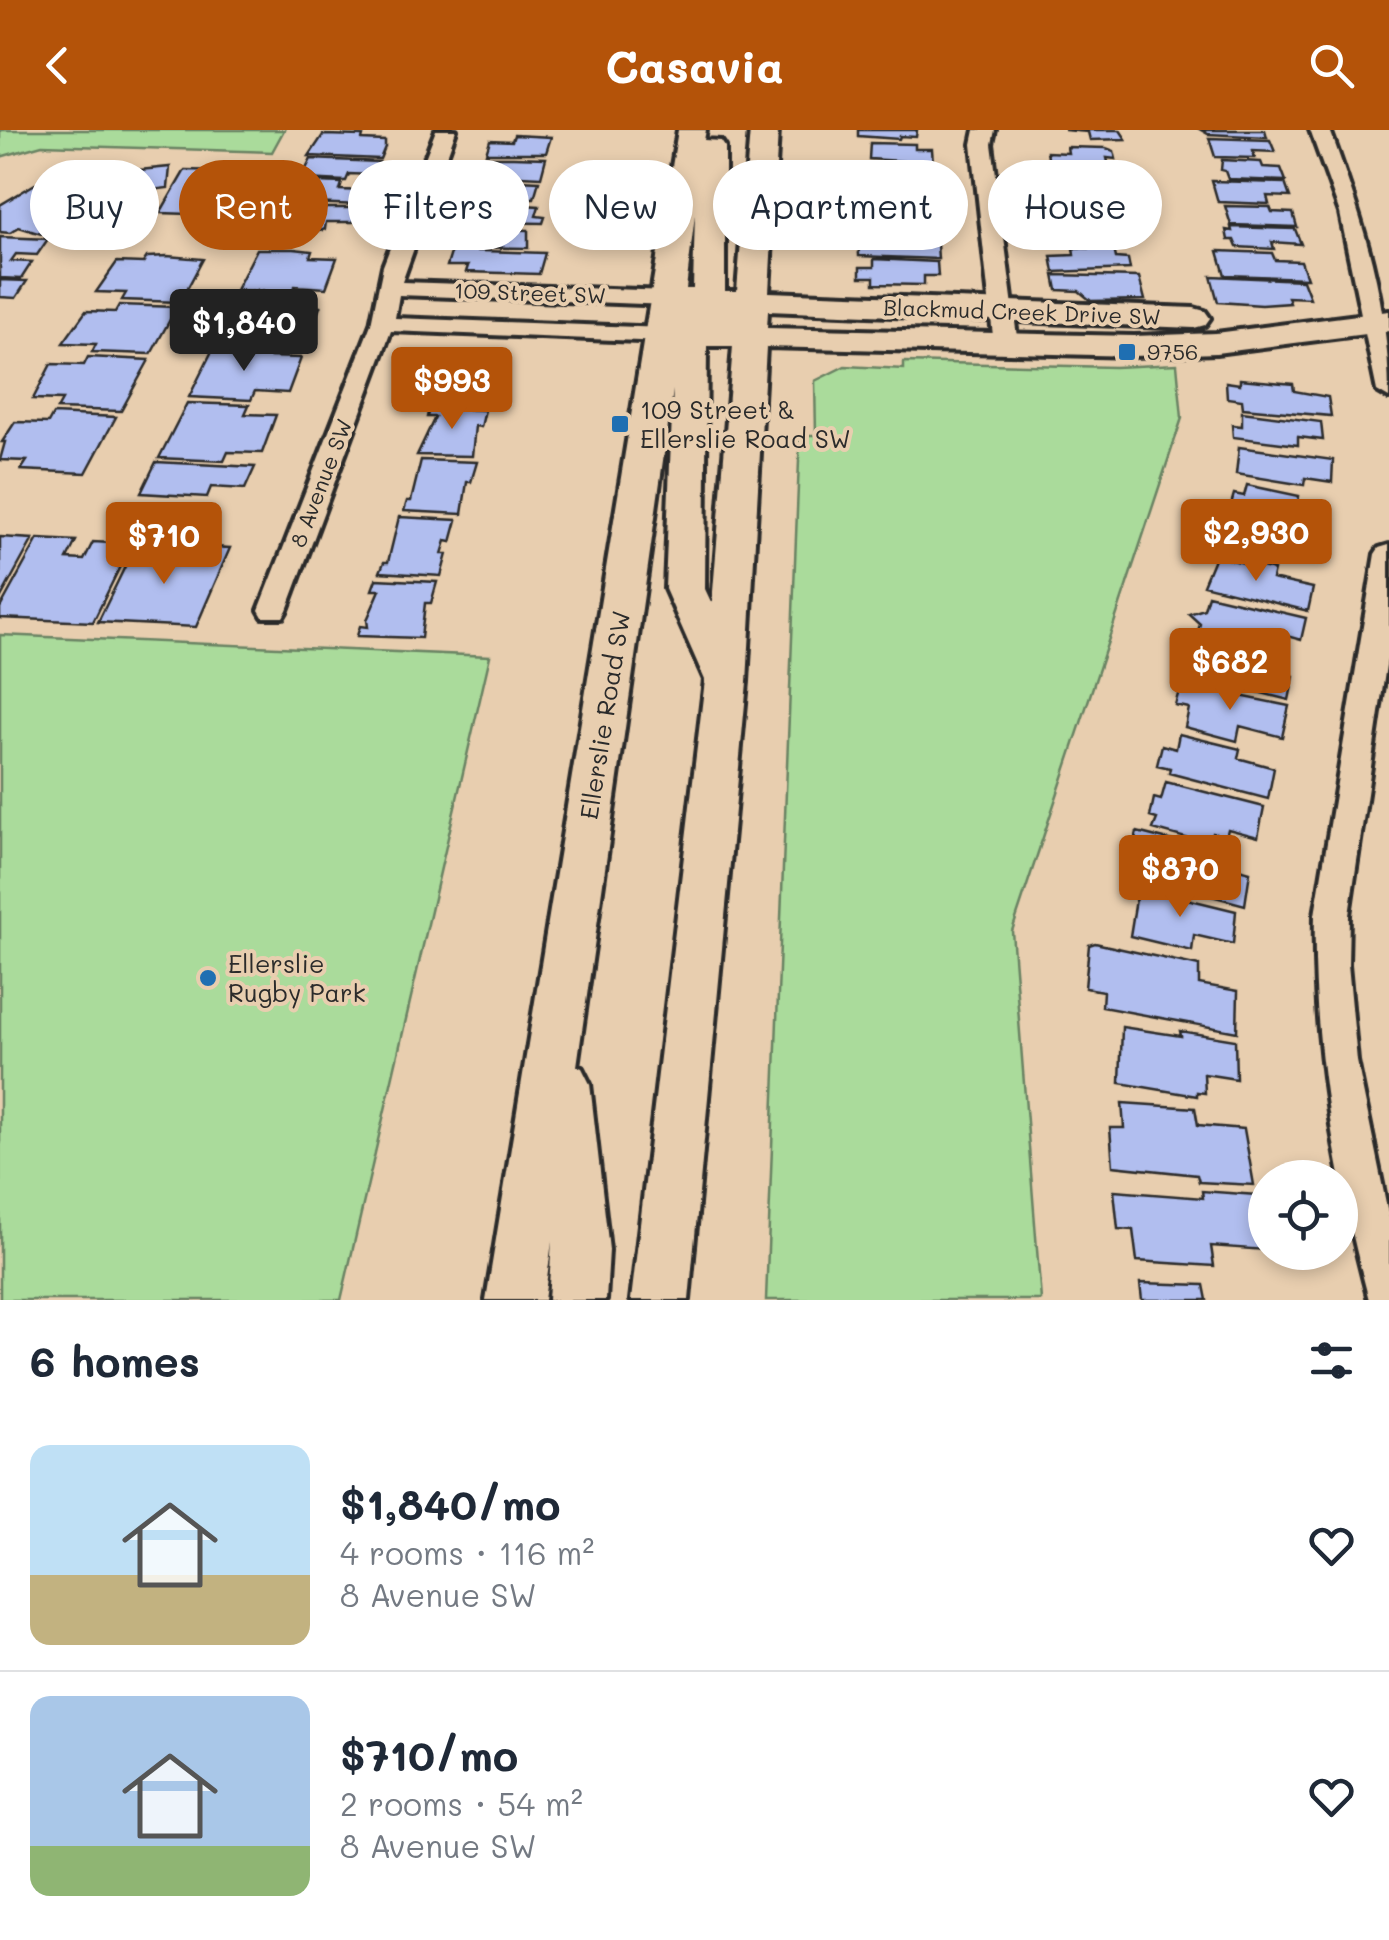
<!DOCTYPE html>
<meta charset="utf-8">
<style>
body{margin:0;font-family:Mali,sans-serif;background:#f2f2f3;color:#1f2937;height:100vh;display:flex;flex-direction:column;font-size:38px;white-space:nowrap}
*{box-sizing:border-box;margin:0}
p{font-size:32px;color:#747a83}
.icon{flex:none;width:55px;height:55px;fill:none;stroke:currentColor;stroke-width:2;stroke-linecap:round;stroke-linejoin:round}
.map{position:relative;height:1170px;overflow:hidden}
.drawer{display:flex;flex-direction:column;background:#fff;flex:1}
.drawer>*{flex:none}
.banner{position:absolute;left:30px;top:30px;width:1330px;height:90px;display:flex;gap:20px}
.buttons{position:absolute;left:1248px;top:1030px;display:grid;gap:20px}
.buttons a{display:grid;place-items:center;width:110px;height:110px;border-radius:50%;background:#fff;box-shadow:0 5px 15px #0003;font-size:50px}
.price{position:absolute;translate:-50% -85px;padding:0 22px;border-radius:10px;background:#b45309;color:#fff;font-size:32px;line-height:65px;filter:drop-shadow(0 2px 5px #0008)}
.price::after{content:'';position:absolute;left:50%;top:60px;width:30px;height:22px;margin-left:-15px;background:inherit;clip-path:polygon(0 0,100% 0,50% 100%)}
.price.active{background:#222;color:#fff}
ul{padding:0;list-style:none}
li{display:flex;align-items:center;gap:30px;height:250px;padding:0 30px}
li+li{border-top:2px solid #e0e1e3}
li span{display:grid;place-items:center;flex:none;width:280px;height:200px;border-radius:20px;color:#555}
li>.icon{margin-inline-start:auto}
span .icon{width:120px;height:120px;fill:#fffc;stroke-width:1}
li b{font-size:42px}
h2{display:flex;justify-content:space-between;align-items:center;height:120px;padding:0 30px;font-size:42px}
.tag{padding:0 35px;border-radius:45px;background:#fff;box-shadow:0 5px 15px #0003;font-size:35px;line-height:90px}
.tag.active{background:#b45309;color:#fff}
header{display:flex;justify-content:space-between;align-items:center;height:130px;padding:0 30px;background:#b45309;color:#fff;font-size:45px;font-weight:800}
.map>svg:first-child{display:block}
</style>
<header><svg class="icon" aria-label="back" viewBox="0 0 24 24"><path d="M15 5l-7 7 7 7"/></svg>Casavia<svg class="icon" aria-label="search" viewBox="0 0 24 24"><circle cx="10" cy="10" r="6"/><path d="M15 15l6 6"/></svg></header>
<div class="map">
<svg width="1389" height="1170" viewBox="0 0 1389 1170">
<rect width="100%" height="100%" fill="#e8ceaf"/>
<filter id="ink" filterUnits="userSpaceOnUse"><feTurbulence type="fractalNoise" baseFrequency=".01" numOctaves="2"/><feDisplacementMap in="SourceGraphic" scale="20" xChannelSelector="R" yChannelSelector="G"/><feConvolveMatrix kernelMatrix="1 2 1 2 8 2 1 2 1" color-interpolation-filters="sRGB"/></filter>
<g filter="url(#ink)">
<!-- green -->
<path fill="#aadb9b" stroke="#6a8363" stroke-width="2.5" d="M0 0H284L272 22 42 15 0 27Z
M904 232 1115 237 1177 234 1182 288 1012 801 1041 1170H766L800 305H816L815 251 845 236 904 239Z
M0 505 490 526 341 1170H0Z"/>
<!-- building -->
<path fill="#b1beef" stroke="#2b2b2b" stroke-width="2.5" d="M858 0H917L916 7 900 6 899 9 858 6Z
M1064 0H1120L1126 9 1090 10 1088 2Z
M1201 0H1265L1267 7 1208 4Z
M323 5 363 6 362 10 385 11V17L380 29 309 26Z
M514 5 551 7 546 23H486L490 10 512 11Z
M1209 8 1270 10 1275 22 1253 21 1255 28 1215 27Z
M870 13 915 14V19H932L933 33 869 29Z
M1067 17 1106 18 1114 21 1116 29 1107 28 1109 36 1049 34 1047 22 1068 23Z
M485 27H513L546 28 541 47 498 45 500 40 481 39Z
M311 29 379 32 373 45 349 44 346 51 301 49Z
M1222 30 1261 32 1263 37 1281 38 1286 51 1228 49 1225 41 1221 40Z
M871 33 932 36V49L919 48V55L871 53Z
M124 35 123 40 129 41 170 37 168 58 151 60 150 74 122 77 98 78 99 64 80 65 83 43Z
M1036 36 1112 42 1114 52 1108 51 1111 62 1058 60 1057 53 1038 52Z
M185 40 255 42 232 87 202 86 208 75H194L190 84 160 83Z
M499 49 539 51 534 68H471L476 54 497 55Z
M295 51 342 53 340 60 367 61 361 75 284 72Z
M1212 51 1285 53 1290 67 1267 66 1269 74 1218 72Z
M35 54 70 65 57 73 81 81 41 104 19 97 10 103 0 102V75Z
M871 57 913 59 914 63 932 64 933 79 871 75Z
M1052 64 1096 66 1098 75H1106L1108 85H1043L1041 71H1053Z
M469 72 539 76 536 86 545 87 543 93 480 92 482 87 464 86Z
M1225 76 1270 77 1272 82 1293 83 1297 97 1231 95Z
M281 77 328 78H359L353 92H326L325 99 320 101 272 100 273 93H269Z
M871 80 933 82 934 97H919V101L871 99Z
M1044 88 1122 93 1124 116 1062 113 1061 105 1046 104Z
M493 93 498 99 528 100V118L453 117 458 102 478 103Z
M1231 97 1295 99 1301 114 1272 112 1274 119 1237 117 1234 110H1228L1226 100 1232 101Z
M858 104 922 106V114H937L938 129 859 126Z
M0 107 48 109 37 125 16 124 11 131 32 132 21 149 0 148Z
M1073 118 1114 119 1116 128 1128 129 1130 139 1054 142 1051 126 1074 125Z
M257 119H294L312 121 310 127 337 128 326 158 295 156 293 162 236 160Z
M452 120 545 123 539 144 466 142 468 136H447Z
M1218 121 1272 123 1275 130 1301 131 1307 148 1225 145Z
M167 126 203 129 180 172 122 170 126 163 96 162 117 132 143 133 147 127Z
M874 129 937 132 938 146H924V155L874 154V147H860V137H874Z
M1054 145 1139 147 1145 170 1091 171 1079 161 1057 160Z
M1211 146 1303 150 1310 168 1288 167 1290 173 1262 175 1218 172Z
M0 150 27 151 16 168 0 167Z
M238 165 295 167 291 176 320 177 309 207 278 206 274 214 214 212Z
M119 175 177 177 151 224 92 222 96 214 63 213 86 181 115 182Z
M214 217 274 219 271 227 301 228 288 263 255 261 251 270 189 267Z
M88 227 149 230 121 281 57 279 62 270 33 269 51 234 84 235Z
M449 229 501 231 498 247 492 246 490 276 435 273 437 265H442Z
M1240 249 1293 254 1294 261 1328 267 1331 286 1243 278 1242 270 1227 268 1226 252 1240 254Z
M187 273 249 275 245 284 276 285 262 323 228 322 224 331 159 328Z
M429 278 485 280 481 297 475 296 472 326 417 325 435 287H427Z
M1242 282 1321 292 1323 310 1298 307V315L1233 307 1232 295 1242 296Z
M53 284 116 287 86 343 21 340 27 331 0 330 5 312H2L15 292 48 293Z
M1239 317 1333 330 1332 352 1305 348 1304 355 1236 344Z
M421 330 477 332 471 352H467L462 384 404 381 407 371H411Z
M156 332 255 337 245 359 211 357 207 367 141 363Z
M1247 355 1299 366 1298 373 1329 380 1326 402 1230 378 1234 364 1244 366Z
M399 387 457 390 451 412 446 411 442 424H447L441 446 380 442 384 432H388Z
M1225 387 1324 408 1319 429 1287 421 1284 434 1278 433 1229 421 1234 405 1220 402Z
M0 407 33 409 0 469Z
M38 409 76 411 67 429 84 430 93 412 131 414 93 492 0 488V478Z
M136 414 174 415 166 433 185 434 193 416 230 418 196 497 98 492Z
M1215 426 1274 440 1272 449 1313 458 1308 481 1203 455Z
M376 449 437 452 431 473H425L421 508 357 506 360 496 368 497 367 490 380 460H372Z
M1208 465 1306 488 1301 510 1280 504 1276 520 1198 501 1200 494 1189 484 1204 479Z
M1196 509 1263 525 1260 537 1294 546 1289 570 1186 544 1190 531 1181 529 1185 513 1194 516Z
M1181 554 1289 576 1282 607 1240 596 1237 611 1185 597 1189 578 1175 575Z
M1179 604 1240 619 1238 628 1274 638 1268 669 1169 643 1170 638 1157 635 1162 615 1176 619Z
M1166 652 1264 677 1258 707 1228 699 1226 707 1213 703 1211 715 1153 699 1157 689 1150 687 1154 668 1161 670Z
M1137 702 1208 720 1206 730 1250 742 1245 775 1133 745 1137 727 1131 726Z
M1138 757 1236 781 1233 814 1194 805 1192 821 1130 806Z
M1095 813 1199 836V854L1238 861 1237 902 1102 877 1103 861 1085 858 1089 815Z
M1122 897 1181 906 1180 901 1235 910 1236 949 1204 944 1205 963 1197 962V966L1120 953Z
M1122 973 1195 978 1198 995 1244 999 1254 1055 1199 1052 1197 1045 1113 1036 1110 998H1124Z
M1114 1061 1203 1068 1202 1061 1257 1065 1265 1120 1211 1116 1214 1136 1137 1131 1133 1100 1118 1099Z
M1140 1153 1204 1155 1207 1170H1142Z"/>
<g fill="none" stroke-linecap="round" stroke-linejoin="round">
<!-- street casing -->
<g stroke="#2b2b2b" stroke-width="8">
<path id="street" d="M436 0H456L402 152 670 161 681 168 670 175 399 165 395 188 664 198 676 205 664 212 391 201 287 480 283 487H263L259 480 371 194 383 136Z
M975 0H995L992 14 1018 215 1006 222 994 215 972 14Z
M1310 0H1330C1363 91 1389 171 1389 268L1377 261 1340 83Z
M1389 415V515L1349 785 1348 834 1357 931 1389 1088V1170H1369C1336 1044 1312 916 1315 785L1375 424 1379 418Z"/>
</g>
<!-- secondary casing -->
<g stroke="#2b2b2b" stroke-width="8">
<path id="secondary" d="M678 0H706L704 10 721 11 725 17V161H737L750 0H778L769 162 1194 178 1205 181 1210 188 1205 195 1194 198 768 181 767 198 1134 206 1216 203 1389 181V201L1216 223 1134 226 766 217 747 552 689 1170H631L705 550 665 459 673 260 577 936 582 938 590 954 609 1120 606 1170H548L552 1111 544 1170H486ZM695 84 693 159H686ZM707 216H733L712 474 705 459Z"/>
</g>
<!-- street -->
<use href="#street" fill="#e8ceaf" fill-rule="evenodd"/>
<!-- secondary -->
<use href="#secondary" fill="#e8ceaf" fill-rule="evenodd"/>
</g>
</g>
<!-- markers -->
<g fill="#1f6fb2" stroke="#e8ceaf" stroke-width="4">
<rect x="1117" y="212" width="20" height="20" rx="5"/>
<rect x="610" y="284" width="20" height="20" rx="5"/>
<circle cx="208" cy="848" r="10"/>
</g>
<g text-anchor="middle" stroke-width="8" stroke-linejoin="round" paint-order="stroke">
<!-- far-street labels -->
<g font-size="22" fill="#2b2b2b" stroke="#e8ceaf">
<text transform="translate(530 163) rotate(2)" y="8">109 Street SW</text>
<text transform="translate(1022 182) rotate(2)" y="8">Blackmud Creek Drive SW</text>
<text transform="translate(321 353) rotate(-69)" y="8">8 Avenue SW</text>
</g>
<!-- far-poi labels -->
<g font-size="22" fill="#2b2b2b" stroke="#e8ceaf" text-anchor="start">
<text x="1147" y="230">9756</text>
</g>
<!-- poi labels -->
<g font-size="25" fill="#2b2b2b" stroke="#e8ceaf" text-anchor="start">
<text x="640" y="289">109 Street &amp;<tspan x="640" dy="29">Ellerslie Road SW</tspan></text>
<text x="228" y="843">Ellerslie<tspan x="228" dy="29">Rugby Park</tspan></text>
</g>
<!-- street labels -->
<g font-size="25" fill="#2b2b2b" stroke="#e8ceaf">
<text transform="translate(605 585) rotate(-81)" y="9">Ellerslie Road SW</text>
</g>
</g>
</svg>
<div class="buttons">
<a><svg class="icon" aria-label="locate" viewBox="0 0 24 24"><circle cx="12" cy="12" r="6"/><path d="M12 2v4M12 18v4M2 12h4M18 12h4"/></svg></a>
</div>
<b class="price active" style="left:244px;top:244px">$1,840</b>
<b class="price" style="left:452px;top:302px">$993</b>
<b class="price" style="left:1256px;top:454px">$2,930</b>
<b class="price" style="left:164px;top:457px">$710</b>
<b class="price" style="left:1230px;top:583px">$682</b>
<b class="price" style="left:1180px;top:790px">$870</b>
<div class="banner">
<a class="tag">Buy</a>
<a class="tag active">Rent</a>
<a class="tag">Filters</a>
<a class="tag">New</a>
<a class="tag">Apartment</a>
<a class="tag">House</a>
</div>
</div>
<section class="drawer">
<h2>6 homes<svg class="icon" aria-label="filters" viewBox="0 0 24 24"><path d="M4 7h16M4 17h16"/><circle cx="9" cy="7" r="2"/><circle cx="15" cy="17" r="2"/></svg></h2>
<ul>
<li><span style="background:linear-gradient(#bfe0f5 65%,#c2b280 0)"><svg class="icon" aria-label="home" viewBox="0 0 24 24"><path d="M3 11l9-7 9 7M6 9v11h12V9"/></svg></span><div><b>$1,840/mo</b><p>4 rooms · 116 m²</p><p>8 Avenue SW</p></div><svg class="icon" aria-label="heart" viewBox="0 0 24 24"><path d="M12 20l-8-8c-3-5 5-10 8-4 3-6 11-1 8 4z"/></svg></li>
<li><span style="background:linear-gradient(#a9c7e8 75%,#8fb573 0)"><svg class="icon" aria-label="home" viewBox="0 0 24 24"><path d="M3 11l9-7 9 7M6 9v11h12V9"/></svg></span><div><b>$710/mo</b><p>2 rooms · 54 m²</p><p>8 Avenue SW</p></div><svg class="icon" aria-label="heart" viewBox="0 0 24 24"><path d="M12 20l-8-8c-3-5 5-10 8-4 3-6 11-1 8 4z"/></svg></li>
</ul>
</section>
